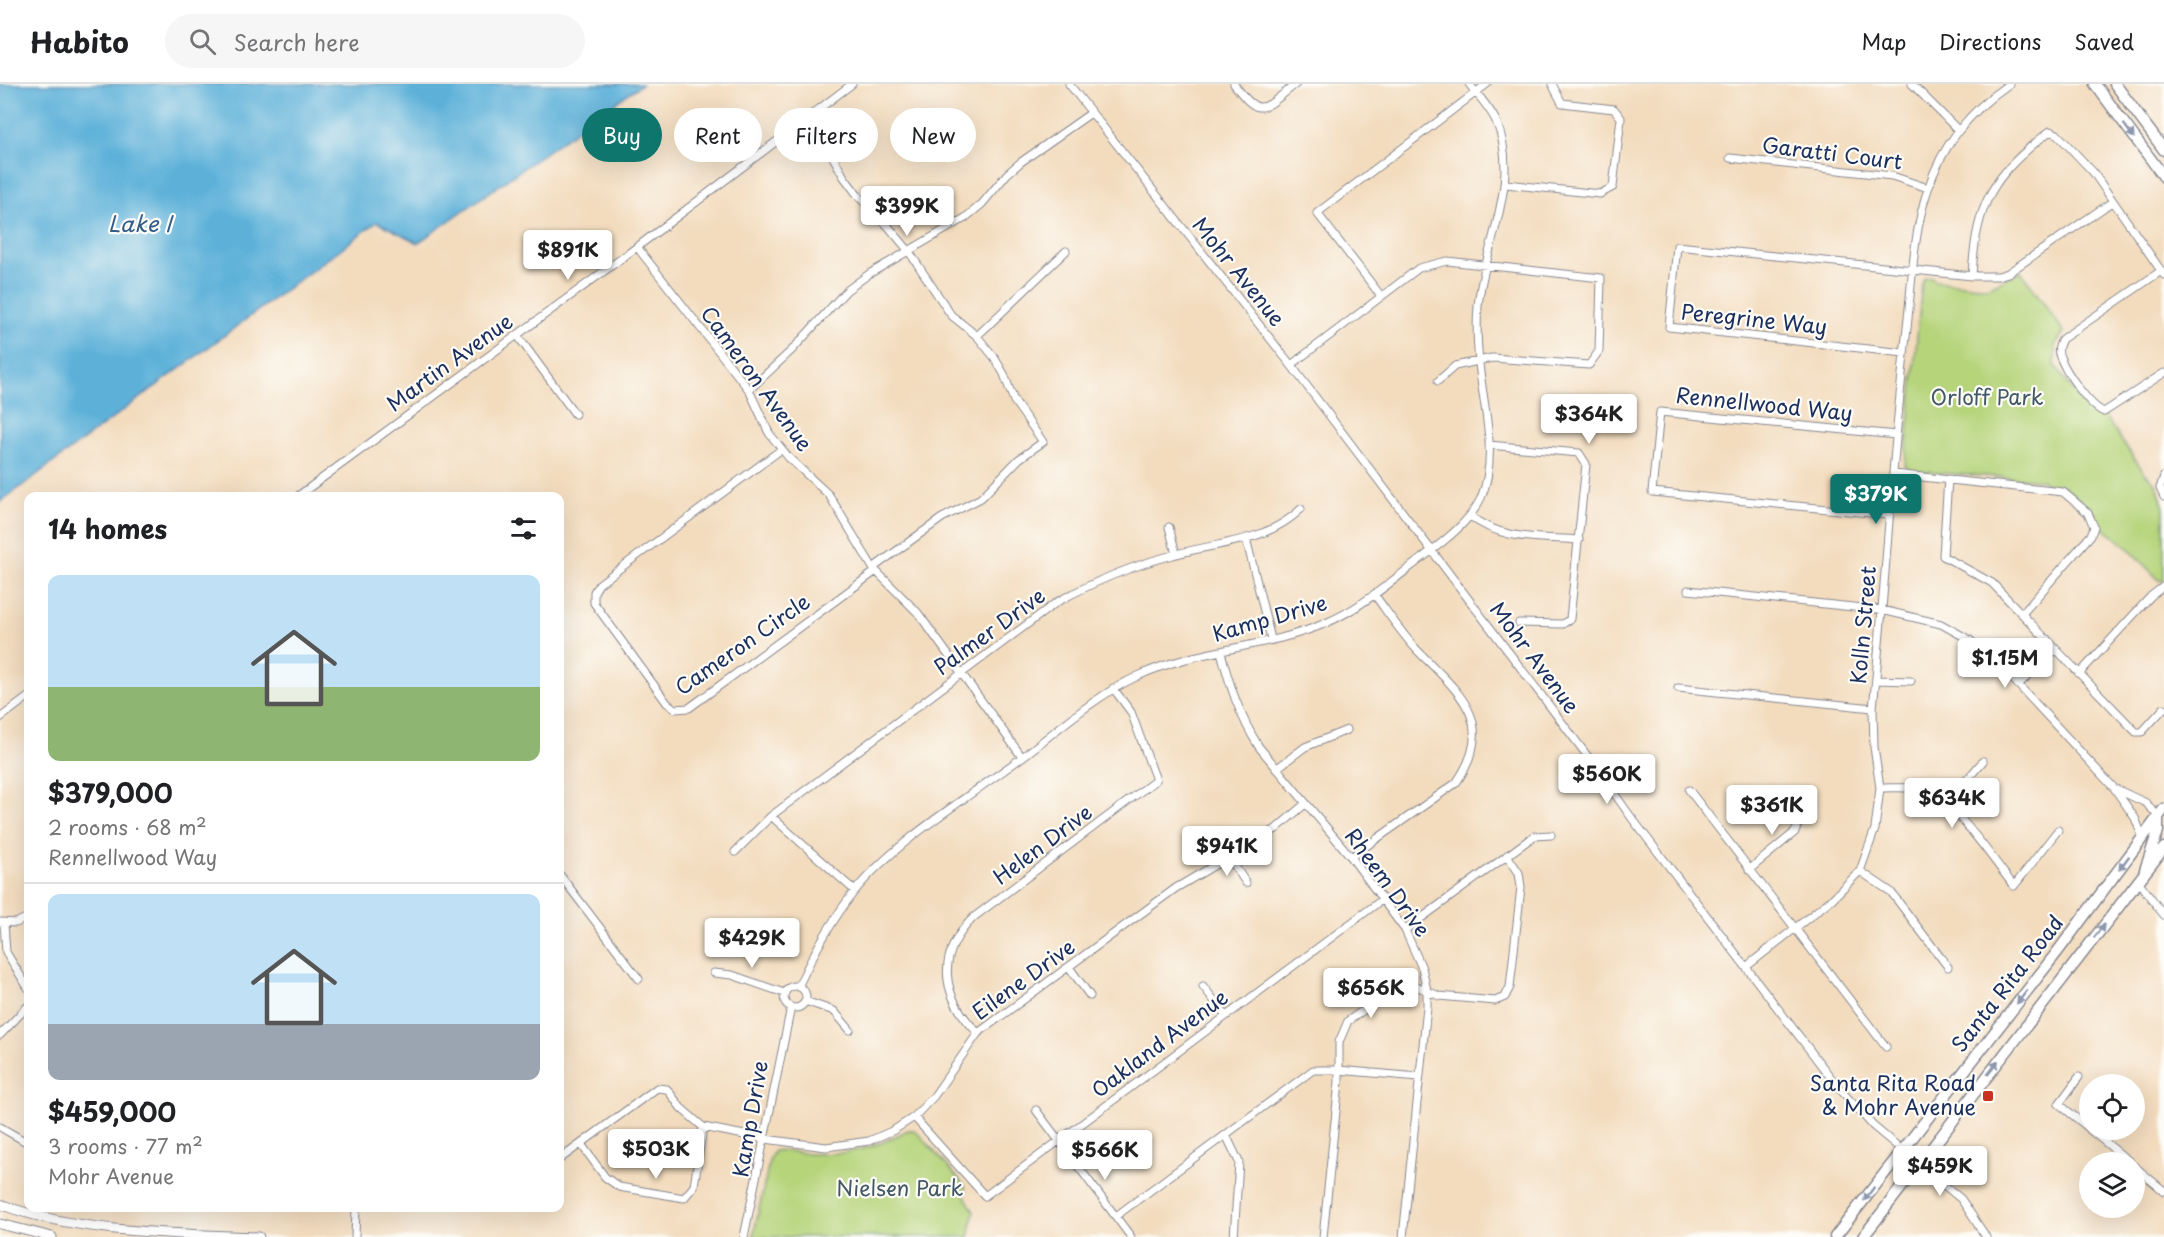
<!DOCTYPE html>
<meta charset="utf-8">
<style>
body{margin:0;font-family:"Playpen Sans",sans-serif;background:#f6f6f6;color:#202124;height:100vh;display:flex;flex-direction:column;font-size:22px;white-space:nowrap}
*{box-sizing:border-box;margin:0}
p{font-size:20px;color:#757577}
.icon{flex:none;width:33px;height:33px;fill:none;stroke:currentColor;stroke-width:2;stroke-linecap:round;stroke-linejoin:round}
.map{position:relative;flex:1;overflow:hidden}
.details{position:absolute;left:24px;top:408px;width:540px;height:720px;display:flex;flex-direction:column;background:#fff;border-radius:12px;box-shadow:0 6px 24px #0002}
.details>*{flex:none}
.guide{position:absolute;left:582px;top:24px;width:570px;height:54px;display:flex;gap:12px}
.buttons{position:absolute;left:2079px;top:990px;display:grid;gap:12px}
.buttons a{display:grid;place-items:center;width:66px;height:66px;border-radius:50%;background:#fff;box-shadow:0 6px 24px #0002;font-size:30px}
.price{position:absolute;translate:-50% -51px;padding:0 14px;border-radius:6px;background:#fff;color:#222;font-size:20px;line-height:39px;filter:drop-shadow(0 2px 3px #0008)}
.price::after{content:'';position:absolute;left:50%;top:36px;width:18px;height:14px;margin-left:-9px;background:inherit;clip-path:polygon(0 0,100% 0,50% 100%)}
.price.active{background:#0f766e;color:#fff}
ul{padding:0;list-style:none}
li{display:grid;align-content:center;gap:12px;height:318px;padding:0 24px}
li+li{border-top:2px solid #e0e0e0}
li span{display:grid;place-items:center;height:186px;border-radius:12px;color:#555}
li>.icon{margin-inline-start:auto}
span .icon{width:108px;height:108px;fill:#fffc;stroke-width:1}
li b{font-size:26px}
h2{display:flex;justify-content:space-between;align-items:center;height:72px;padding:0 24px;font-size:26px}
.tag{padding:0 21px;border-radius:27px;background:#fff;box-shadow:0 6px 24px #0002;font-size:21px;line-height:54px}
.tag.active{background:#0f766e;color:#fff}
header{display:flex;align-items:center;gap:36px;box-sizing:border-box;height:84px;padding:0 30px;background:#fff;border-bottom:2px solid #e0e0e0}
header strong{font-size:28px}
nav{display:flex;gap:33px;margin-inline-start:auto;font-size:21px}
.search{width:420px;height:54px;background:#f6f6f6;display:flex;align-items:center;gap:15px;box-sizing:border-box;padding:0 21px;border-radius:33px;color:#757577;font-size:22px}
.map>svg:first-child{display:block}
</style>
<header>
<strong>Habito</strong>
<div class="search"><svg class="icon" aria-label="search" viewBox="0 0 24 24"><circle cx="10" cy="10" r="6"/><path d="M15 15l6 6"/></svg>Search here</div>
<nav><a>Map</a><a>Directions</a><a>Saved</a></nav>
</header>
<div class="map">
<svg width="2164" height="1153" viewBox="0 0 2164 1153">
<rect width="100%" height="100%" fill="#fdfcf7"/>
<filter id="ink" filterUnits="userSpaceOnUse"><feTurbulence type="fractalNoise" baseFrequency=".0167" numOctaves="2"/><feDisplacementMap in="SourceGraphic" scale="12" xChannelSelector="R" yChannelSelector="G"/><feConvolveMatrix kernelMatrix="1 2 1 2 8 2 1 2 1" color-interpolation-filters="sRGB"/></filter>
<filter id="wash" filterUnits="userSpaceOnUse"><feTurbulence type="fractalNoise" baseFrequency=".008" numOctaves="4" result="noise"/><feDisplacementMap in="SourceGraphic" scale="24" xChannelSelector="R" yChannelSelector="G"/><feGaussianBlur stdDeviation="1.35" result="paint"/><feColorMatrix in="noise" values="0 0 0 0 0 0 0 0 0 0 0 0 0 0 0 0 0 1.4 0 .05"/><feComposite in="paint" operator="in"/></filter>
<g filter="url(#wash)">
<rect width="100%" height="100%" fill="#f3dcbe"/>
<!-- green -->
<path fill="#b6d47a" stroke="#68826c" stroke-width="1.5" d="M2021 187 2064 248 2055 261V281L2085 324 2105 333 2144 388 2157 401 2164 424V497H2160L2126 462 2098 440 2091 426 2072 409 2063 402 2045 400 2042 396 1912 387 1905 382 1922 199 1925 194 1932 193 1935 197 1988 203Z
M908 1046H914L919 1050 965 1102V1112L974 1128 969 1153H753L770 1074 774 1067C787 1064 797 1069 810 1070 847 1071 876 1064 908 1046Z"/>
<!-- water -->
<path fill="#5db1d9" stroke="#3c709c" stroke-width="1.5" d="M0 0H642L418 159 377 138 0 418Z"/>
</g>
<g filter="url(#ink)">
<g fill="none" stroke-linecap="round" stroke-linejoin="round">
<!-- minor casing -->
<g stroke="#87868e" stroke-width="9">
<path id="minor" d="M1069 0 1291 281 1592 678 1631 733 1838 1003 1873 1042 1961 1115 1986 1153
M1234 0C1261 37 1264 24 1296 0
M1912 0 1957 45
M810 31 844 93 859 113 888 142 908 166 951 231 977 252 994 273 1004 290 1014 317 1043 358 1019 375 981 414 942 434 873 484
M1730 74 1892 92 1928 104
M1506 100 1600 110 1613 103 1621 34 1614 25 1562 19 1552 0
M637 163 749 306 769 349 789 374 829 411 873 484 918 529 1022 673
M2161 187 2062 255C2059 261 2057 266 2060 273 2066 288 2089 322 2104 328L2164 289
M1972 192H1998L2008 189 2112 118
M1381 212 1317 129 1487 0
M517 251 575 330
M977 252 1066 167
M1904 269 1669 243 1677 162 1972 192C1976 119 1992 92 2050 47L2057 50 2093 88 2164 191
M1291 281 1419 184 1447 177 1601 194 1599 267 1589 281 1492 274 1455 282 1438 297
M749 306 792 266 846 207 869 190 965 134 982 120 1007 90 1021 78 1091 29
M1489 361 1579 369 1586 380 1570 535 1563 540 1519 539
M782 365 599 500 594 508V519L667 619 675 625 689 624 876 487
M1894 390 2063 408 2088 429 2094 443 2091 451 2022 530
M2164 392 2160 404 2164 413
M1948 395 1943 472 1992 499 2136 648H2142L2164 624
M298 412 637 163 852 0
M1890 431 1652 408 1660 328 1896 351
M1470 432C1502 457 1540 453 1579 456
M1169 443 1176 470
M1246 454 1271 555
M1688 506 1882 526 1941 540 1970 556 2010 592 2114 704 2135 734 2143 754
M1221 568C1230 603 1240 633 1259 663L1351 773 1405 846 1422 884 1427 906V923L1403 1153
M2079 590 2151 512 2164 502
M2010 592 2047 555
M1876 596 1911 597
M2018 601 2056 565
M1678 604 1873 624
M0 634 28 613
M1276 685 1305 663 1347 646
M1880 704C1895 704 1912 702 1926 707 1956 719 1993 776 2014 802L2058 746
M2116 705 2146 719 2158 732
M1689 706 1886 963
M1947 719 1983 677
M771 732 855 807
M735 768 771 732 1057 518C1095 497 1131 482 1173 471 1218 458 1266 459 1301 425
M1229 773 1246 799
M1351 773 1456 699C1499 638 1459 609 1417 566 1401 549 1388 529 1374 510
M1749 786 1795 748 1805 726
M1860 787 1891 808 1948 883
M560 791 639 895
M2138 797 2164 831
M0 838 16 839 28 833
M4 839 6 868 28 904
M1405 846 1534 752 1551 751
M1069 883 1090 912
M1746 883 1832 815 1860 787 1875 745 1880 704 1874 663 1873 624C1886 498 1892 371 1907 244 1912 199 1913 149 1928 105 1942 61 1971 26 2009 0
M714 889 732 891 784 909
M1203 902 1226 932
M784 913a11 11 0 1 1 22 0a11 11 0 1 1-22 0Z
M798 903C813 870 832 836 854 808 895 757 969 713 1021 674 1059 645 1095 612 1138 592 1197 564 1266 565 1326 539 1361 524 1392 497 1422 474 1443 458 1470 438 1481 414 1499 372 1483 323 1479 279 1477 258 1476 235 1479 214 1487 156 1521 95 1496 37 1490 24 1478 11 1469 0
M805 917 834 927 850 946
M978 949C941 912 935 871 974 833L1156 696 1131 628 1113 604
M0 951 28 922
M2079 993 2059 1020 2090 1045
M1036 1026 1131 1153
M914 1033 985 1112 1383 815
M0 1043 28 1059
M2090 1046 2130 1078
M1226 1051 1239 1078 1234 1153
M581 1060 605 1093 619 1103 684 1114 694 1102 703 1043
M560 1075 657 1004 667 1005 681 1024 703 1043 765 1055 826 1063 869 1057 894 1046 914 1033 934 1012 978 949 1176 804 1276 745 1305 720
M2134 1082 2164 1107
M1116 1132 1313 986H1338L1419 993
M355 1153 356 1124
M744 1153 791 923
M1323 1153 1339 998V958L1348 937 1397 903 1414 901 1439 912 1495 917 1505 913 1510 903 1521 803 1519 789 1507 771"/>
</g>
<!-- secondary casing -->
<g stroke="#87868e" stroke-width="11">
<path id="secondary" d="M0 1120C74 1149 180 1150 259 1153
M0 1140 52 1153"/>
</g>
<!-- primary casing -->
<g stroke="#87868e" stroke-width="13">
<path id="primary" d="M2095 0 2164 93
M2115 0 2164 66
M2145 786 2158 747V732
M1835 1153 2058 867 2164 725
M1863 1153 2164 764"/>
</g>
<!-- minor -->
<use href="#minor" stroke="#fff" stroke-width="7"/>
<!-- secondary -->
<use href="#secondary" stroke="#fff" stroke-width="9"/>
<!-- primary -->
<use href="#primary" stroke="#fff" stroke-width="10"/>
</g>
<!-- one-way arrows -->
<defs><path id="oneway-solid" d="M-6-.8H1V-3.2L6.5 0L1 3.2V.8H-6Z" transform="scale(1.5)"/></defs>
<g fill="#8d97ae">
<use href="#oneway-solid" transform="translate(2129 47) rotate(53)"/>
<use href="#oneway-solid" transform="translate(2124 779) rotate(126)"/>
<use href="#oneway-solid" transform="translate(2099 847) rotate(-53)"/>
<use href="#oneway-solid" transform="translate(2022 913) rotate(128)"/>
<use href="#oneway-solid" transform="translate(1993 984) rotate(-52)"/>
<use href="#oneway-solid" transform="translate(1869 1110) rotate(127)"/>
</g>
</g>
<!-- markers -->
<rect fill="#c8321e" stroke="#fdfcf7" stroke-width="2" x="1982" y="1006" width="12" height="12" rx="3"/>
<g text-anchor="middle" stroke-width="4.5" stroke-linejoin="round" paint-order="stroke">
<!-- street labels -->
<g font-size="21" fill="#1b2f5e" stroke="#fdfcf7">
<text transform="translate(1832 70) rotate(7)" y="7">Garatti Court</text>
<text transform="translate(1238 188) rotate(51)" y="7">Mohr Avenue</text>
<text transform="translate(1754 236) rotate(6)" y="7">Peregrine Way</text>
<text transform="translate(450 279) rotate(-36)" y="7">Martin Avenue</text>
<text transform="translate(756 295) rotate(54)" y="7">Cameron Avenue</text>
<text transform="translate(1764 321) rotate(6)" y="7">Rennellwood Way</text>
<text transform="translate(1270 535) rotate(-16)" y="7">Kamp Drive</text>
<text transform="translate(1864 541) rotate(-85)" y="7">Kolln Street</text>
<text transform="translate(990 548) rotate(-36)" y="7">Palmer Drive</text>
<text transform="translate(743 561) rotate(-35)" y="7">Cameron Circle</text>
<text transform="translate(1534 574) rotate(53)" y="7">Mohr Avenue</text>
<text transform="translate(1043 761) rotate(-37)" y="7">Helen Drive</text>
<text transform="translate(1387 799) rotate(54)" y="7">Rheem Drive</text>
<text transform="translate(1024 896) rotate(-36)" y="7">Eilene Drive</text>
<text transform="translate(2008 900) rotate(-52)" y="7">Santa Rita Road</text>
<text transform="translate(1160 960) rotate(-37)" y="7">Oakland Avenue</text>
<text transform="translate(751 1035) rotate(-80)" y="7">Kamp Drive</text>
</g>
<!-- park labels -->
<g font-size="21" fill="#425865" stroke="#fdfcf7">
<text x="1987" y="321">Orloff Park</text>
<text x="900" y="1112">Nielsen Park</text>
</g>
<!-- poi labels -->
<g font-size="21" fill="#1b2f5e" stroke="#fdfcf7" text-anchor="end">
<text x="1976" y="1007">Santa Rita Road<tspan x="1976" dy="24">&amp; Mohr Avenue</tspan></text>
</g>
<!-- water labels -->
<g font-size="22" font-style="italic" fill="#325c89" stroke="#fdfcf7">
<text x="140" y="148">Lake I</text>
</g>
</g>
</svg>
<div class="buttons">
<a><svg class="icon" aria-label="locate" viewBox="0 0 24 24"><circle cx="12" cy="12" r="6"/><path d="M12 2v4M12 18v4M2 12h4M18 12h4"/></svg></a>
<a><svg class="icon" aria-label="layers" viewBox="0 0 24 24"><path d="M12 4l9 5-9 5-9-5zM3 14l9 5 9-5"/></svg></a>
</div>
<b class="price" style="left:907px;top:153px">$399K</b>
<b class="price" style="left:568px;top:197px">$891K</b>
<b class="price" style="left:1589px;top:361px">$364K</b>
<b class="price active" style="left:1876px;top:441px">$379K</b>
<b class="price" style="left:2005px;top:605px">$1.15M</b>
<b class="price" style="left:1607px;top:721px">$560K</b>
<b class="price" style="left:1952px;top:745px">$634K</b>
<b class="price" style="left:1772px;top:752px">$361K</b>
<b class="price" style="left:1227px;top:793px">$941K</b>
<b class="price" style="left:752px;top:885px">$429K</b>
<b class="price" style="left:1371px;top:935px">$656K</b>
<b class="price" style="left:656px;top:1096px">$503K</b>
<b class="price" style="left:1105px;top:1097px">$566K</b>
<b class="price" style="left:1940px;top:1113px">$459K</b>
<div class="guide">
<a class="tag active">Buy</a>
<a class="tag">Rent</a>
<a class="tag">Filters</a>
<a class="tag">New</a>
</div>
<section class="details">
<h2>14 homes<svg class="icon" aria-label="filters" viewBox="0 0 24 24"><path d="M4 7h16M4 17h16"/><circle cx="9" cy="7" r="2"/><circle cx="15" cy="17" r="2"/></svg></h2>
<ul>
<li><span style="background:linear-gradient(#bfe0f5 60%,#8fb573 0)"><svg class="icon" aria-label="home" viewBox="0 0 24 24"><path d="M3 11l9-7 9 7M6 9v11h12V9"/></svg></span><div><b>$379,000</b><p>2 rooms · 68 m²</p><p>Rennellwood Way</p></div></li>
<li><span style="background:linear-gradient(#bfe0f5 70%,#9aa5b1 0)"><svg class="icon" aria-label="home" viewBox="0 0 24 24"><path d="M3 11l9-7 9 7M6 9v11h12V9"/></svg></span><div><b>$459,000</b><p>3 rooms · 77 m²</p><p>Mohr Avenue</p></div></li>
</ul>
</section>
</div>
